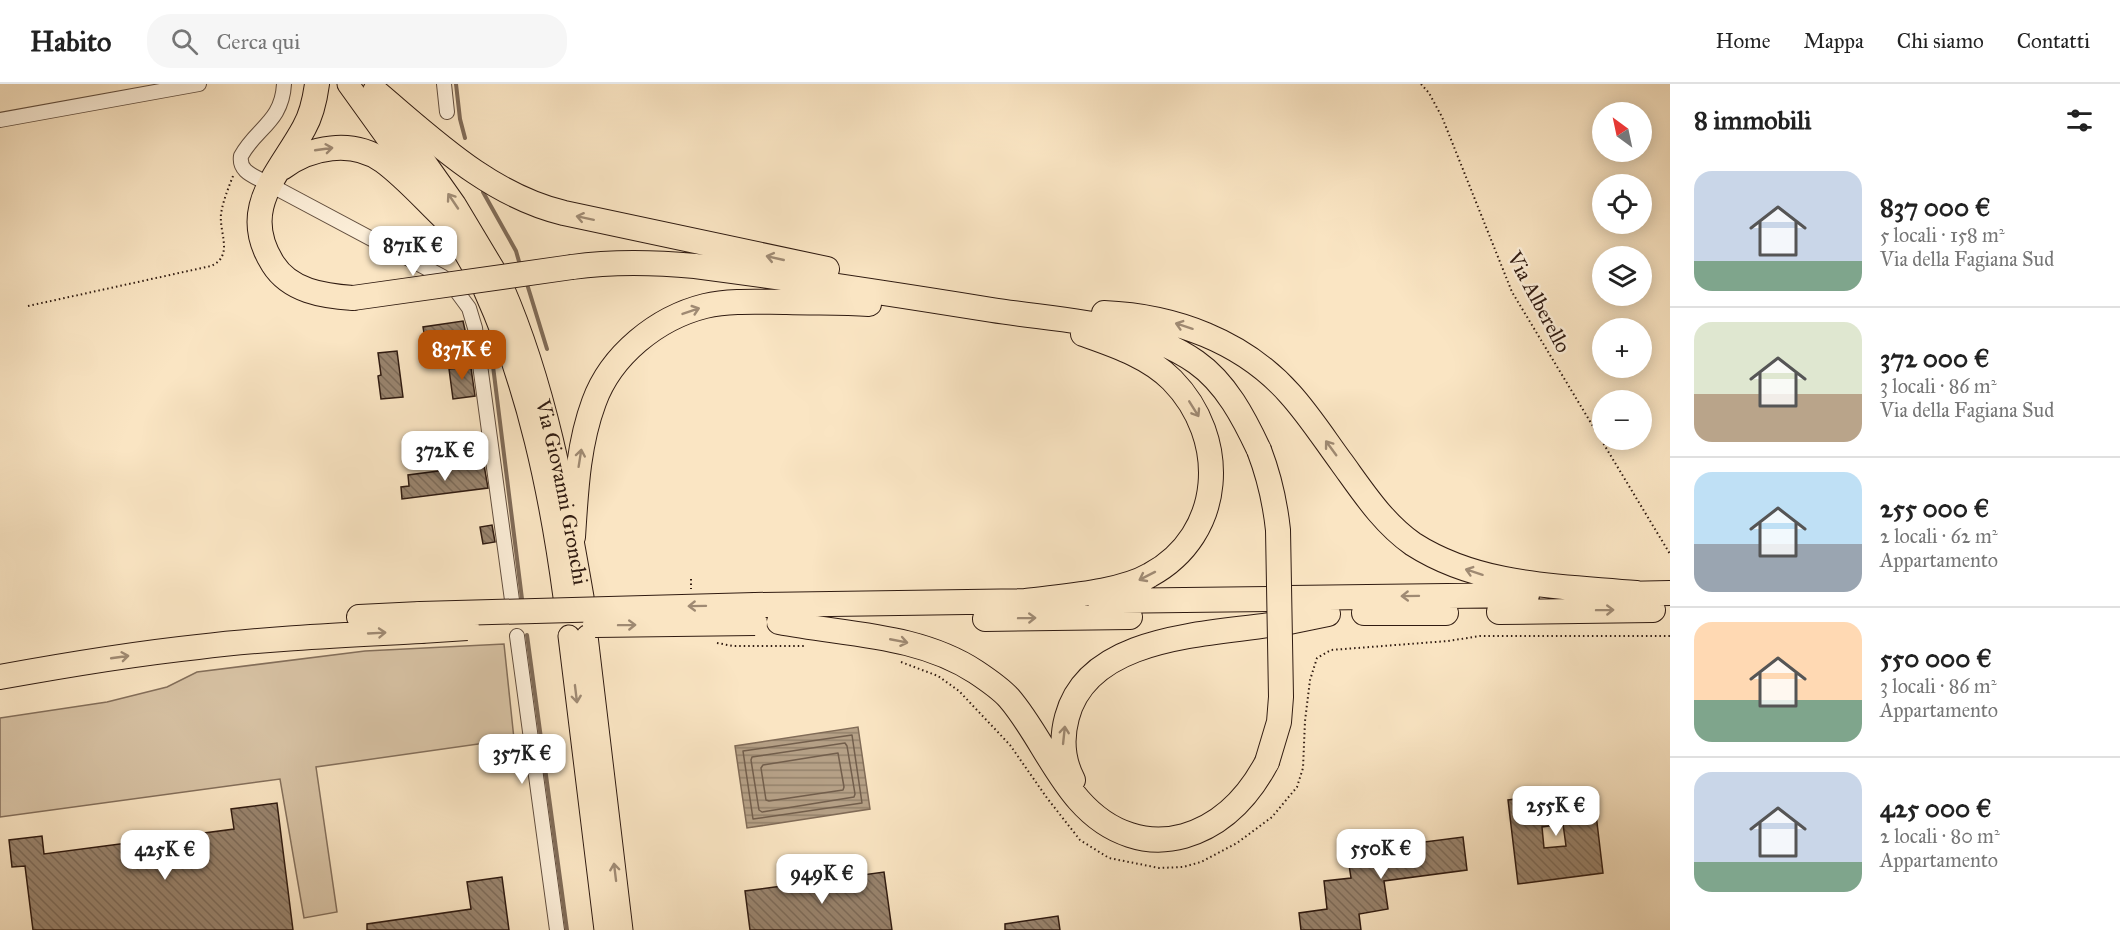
<!DOCTYPE html>
<html lang="it">
<meta charset="utf-8">
<style>
body{margin:0;font-family:"IM FELL Great Primer",serif;background:#f6f6f6;color:#222;height:100vh;display:flex;flex-direction:column;font-size:22px;white-space:nowrap}
*{box-sizing:border-box;margin:0}
p{font-size:20px;color:#767676}
.icon{flex:none;width:33px;height:33px;fill:none;stroke:currentColor;stroke-width:2;stroke-linecap:round;stroke-linejoin:round}
.map{position:relative;flex:1;overflow:hidden}
.panel{display:flex;flex-direction:column;background:#fff;width:450px}
.panel>*{flex:none}
.needle{width:39px;rotate:327deg}
.controls{position:absolute;left:1592px;top:18px;display:grid;gap:12px}
.controls a{display:grid;place-items:center;width:60px;height:60px;border-radius:50%;background:#fff;box-shadow:0 3px 15px #0003;font-size:30px}
.price{position:absolute;translate:-50% -51px;padding:0 14px;border-radius:12px;background:#fff;color:#222;font-size:20px;line-height:39px;filter:drop-shadow(0 2px 3px #0008)}
.price::after{content:'';position:absolute;left:50%;top:36px;width:18px;height:14px;margin-left:-9px;background:inherit;clip-path:polygon(0 0,100% 0,50% 100%)}
.price.on{background:#b45309;color:#fff}
ul{padding:0;list-style:none}
li{display:flex;align-items:center;gap:18px;height:150px;padding:0 24px}
li+li{border-top:2px solid #e0e0e0}
li span{display:grid;place-items:center;flex:none;width:168px;height:120px;border-radius:18px;color:#555}
li>.icon{margin-inline-start:auto}
span .icon{width:72px;height:72px;fill:#fffc;stroke-width:1}
li b{font-size:26px}
h2{display:flex;justify-content:space-between;align-items:center;height:72px;padding:0 24px;font-size:26px}
header{display:flex;align-items:center;gap:36px;box-sizing:border-box;height:84px;padding:0 30px;background:#fff;border-bottom:2px solid #e0e0e0}
header strong{font-size:28px}
nav{display:flex;gap:33px;margin-inline-start:auto;font-size:21px}
.search{width:420px;height:54px;background:#f6f6f6;display:flex;align-items:center;gap:15px;box-sizing:border-box;padding:0 21px;border-radius:24px;color:#767676;font-size:22px}
main{display:flex;flex:1;min-height:0}
.map>svg:first-child{display:block}
</style>
<header>
<strong>Habito</strong>
<div class="search"><svg class="icon" aria-label="search" viewBox="0 0 24 24"><circle cx="10" cy="10" r="6"/><path d="M15 15l6 6"/></svg>Cerca qui</div>
<nav><a>Home</a><a>Mappa</a><a>Chi siamo</a><a>Contatti</a></nav>
</header>
<main>
<div class="map">
<svg width="1670" height="846" viewBox="0 0 1670 846">
<defs>
<pattern id="water-rules" width="6" height="5" patternUnits="userSpaceOnUse" patternTransform="scale(1.5)"><rect width="6" height="5" fill="#b5a086"/><path d="M0 2.5h6" fill="none" stroke="#94826c"/></pattern>
<pattern id="building-back-hatch" width="6" height="6" patternUnits="userSpaceOnUse" patternTransform="scale(1.5)"><rect width="6" height="6" fill="#99846e"/><path d="M-1 5l2 2M0 0l6 6M5-1l2 2" fill="none" stroke="#7d6b59"/></pattern>
</defs>
<rect width="100%" height="100%" fill="#fae5c3"/>
<filter id="stains"><feTurbulence type="fractalNoise" baseFrequency=".00333" numOctaves="4"/><feColorMatrix values="0 0 0 0 .2 0 0 0 0 .09 0 0 0 0 .02 0 0 0 .5 -.17"/></filter>
<radialGradient id="worn" r=".72"><stop offset=".6" stop-color="#630" stop-opacity="0"/><stop offset="1" stop-color="#630" stop-opacity=".3"/></radialGradient>
<!-- grass -->
<path fill="#d8c3a5" stroke="#846f5b" stroke-width="1.5" d="M504 560 514 655 316 683 337 828 304 834 280 695 0 733V634L107 618 167 603 197 588 365 567Z"/>
<!-- water -->
<path fill="url(#water-rules)" stroke="#806b57" stroke-width="1.5" d="M858 643 870 725 747 744 735 662Z"/>
<g fill="none" stroke-linecap="round" stroke-linejoin="round">
<!-- shore -->
<path stroke="#725e4c" stroke-width="1.5" d="M852 651 862 719 753 735 743 667Z
M845 659 847 662 855 710 854 713 762 728 759 726 751 676 752 673Z
M838 669 844 703 843 706 769 717 766 716 761 684 763 681Z"/>
<!-- stream -->
<path stroke="#806b57" stroke-width="4" d="M456 0 460 35 465 54
M483 108 516 167 520 181
M527 200 547 265
M492 274 522 515
M527 551 567 846"/>
</g>
<!-- building -->
<path fill="url(#building-back-hatch)" stroke="#301b11" stroke-width="1.5" fill-rule="evenodd" d="M463 237 467 255 426 261 423 243Z
M397 267 403 313 381 315 378 292 381 291 378 269Z
M470 277 475 312 453 315 449 285 459 284 458 279Z
M484 381 488 404 402 415 401 403 409 402 408 391Z
M492 441 495 458 483 460 480 443Z
M1593 705 1603 789 1518 800 1508 716ZM1563 740 1566 762 1544 764 1542 743Z
M277 719 293 846H33L25 782 12 783 9 756 42 752 44 770 234 745 231 725Z
M1463 753 1467 786 1384 797 1388 825 1359 830 1361 846H1301L1299 829 1327 825 1324 797 1351 794 1347 768Z
M884 788 892 846H750L745 807Z
M502 793 509 846H367V840L471 825 467 798Z
M1058 832 1060 846H1005V840Z"/>
<g fill="none" stroke-linecap="round" stroke-linejoin="round">
<!-- street casing -->
<g stroke="#624e3e" stroke-width="16">
<path id="street" d="M444 0 447 28
M0 36 199 0
M259 95C249 90 239 85 241 72 256 44 282 38 284 0
M276 104 443 193
M458 209 469 224 475 244 512 516
M517 552 557 846"/>
</g>
<!-- primary casing -->
<g stroke="#301b11" stroke-width="23">
<g id="primary">
<path d="M348 0 445 135 475 187"/>
<path d="M388 25 455 120 494 185"/>
<path id="s1" d="M503 203C546 302 565 408 583 513"/>
<path d="M484 206C528 303 550 409 564 513"/>
<path d="M569 552 605 846"/>
<path d="M587 552 622 846"/>
</g>
</g>
<!-- highway casing -->
<g stroke="#301b11" stroke-width="26">
<path id="highway" d="M317 0C315 15 312 30 304 44 279 90 238 125 273 180 290 207 323 212 353 214
M375 7C432 55 489 111 564 129L827 185
M282 84C310 63 352 55 383 77 405 93 425 116 445 135
M572 183C614 177 653 178 695 182 794 195 893 210 992 226 1060 237 1137 237 1196 278 1226 299 1244 334 1259 366
M1104 229C1174 232 1243 257 1290 310 1309 331 1325 356 1342 379 1363 408 1383 439 1413 460 1480 503 1560 502 1636 509
M573 453C576 407 578 361 594 318 611 271 657 234 705 222 731 216 760 218 787 218 814 219 842 218 869 220
M1621 510 1670 509
M1289 514 1527 511
M1026 517C1062 512 1119 509 1150 491 1225 450 1229 354 1172 296 1148 272 1114 261 1083 250
M1100 517 1269 515
M755 521 1041 517
M1499 528 1653 526
M1364 529H1446
M359 533 420 530
M985 535 1130 533
M779 538C846 551 918 550 976 588 988 596 1000 604 1009 614 1048 659 1067 731 1130 751 1148 757 1166 757 1184 752 1222 741 1249 712 1267 678
M1289 538 1328 530
M0 593C66 581 132 570 198 563 272 554 347 551 421 547
M1073 696C1062 675 1061 655 1067 633 1088 553 1202 551 1269 541"/>
</g>
<!-- path -->
<path stroke="#301b11" stroke-width="2" stroke-dasharray="1.5 3" stroke-linecap="butt" d="M1421 0 1429 9 1442 33 1512 208 1670 470
M28 222 211 182C234 172 219 149 221 130 223 117 228 105 233 92
M691 495V505
M717 559 733 562H804
M901 578 938 592 959 607 1010 661 1047 714 1080 756 1109 774 1159 784 1183 783 1201 778 1237 759 1272 733 1297 703 1303 684 1305 637 1310 596 1317 574 1331 566 1448 557 1480 552H1670"/>
<!-- street -->
<use href="#street" stroke="#fceed8" stroke-width="14"/>
<!-- primary -->
<use href="#primary" stroke="#fae5c3" stroke-width="21"/>
<!-- highway -->
<use href="#highway" stroke="#fae5c3" stroke-width="24"/>
<!-- highway-bridge casing -->
<g stroke="#301b11" stroke-width="26" stroke-linecap="butt">
<path id="highway-bridge" d="M353 214 572 183
M1259 366C1269 392 1275 418 1278 446L1281 613 1279 638 1267 678
M420 530 755 521
M595 541 755 539
M421 547 467 544"/>
</g>
<!-- highway-bridge -->
<use href="#highway-bridge" stroke="#fae5c3" stroke-width="24"/>
</g>
<!-- one-way arrows -->
<defs><path id="oneway-shaft" d="M-6 0H5M1.5-3L5.5 0L1.5 3" fill="none" stroke-width="1.6" stroke-linecap="round" stroke-linejoin="round" transform="scale(1.5)"/></defs>
<g stroke="#9f8a73">
<use href="#oneway-shaft" transform="translate(324 65) rotate(-8)"/>
<use href="#oneway-shaft" transform="translate(453 117) rotate(-124)"/>
<use href="#oneway-shaft" transform="translate(585 134) rotate(-168)"/>
<use href="#oneway-shaft" transform="translate(775 174) rotate(-167)"/>
<use href="#oneway-shaft" transform="translate(691 227) rotate(-19)"/>
<use href="#oneway-shaft" transform="translate(1184 242) rotate(-162)"/>
<use href="#oneway-shaft" transform="translate(1194 325) rotate(58)"/>
<use href="#oneway-shaft" transform="translate(1331 364) rotate(-126)"/>
<use href="#oneway-shaft" transform="translate(580 374) rotate(-81)"/>
<use href="#oneway-shaft" transform="translate(1474 488) rotate(-162)"/>
<use href="#oneway-shaft" transform="translate(1147 492) rotate(153)"/>
<use href="#oneway-shaft" transform="translate(1410 512) rotate(179)"/>
<use href="#oneway-shaft" transform="translate(697 522) rotate(179)"/>
<use href="#oneway-shaft" transform="translate(1605 526) rotate(-1)"/>
<use href="#oneway-shaft" transform="translate(1027 534) rotate(-1)"/>
<use href="#oneway-shaft" transform="translate(627 541) rotate(-1)"/>
<use href="#oneway-shaft" transform="translate(377 549) rotate(-3)"/>
<use href="#oneway-shaft" transform="translate(899 557) rotate(11)"/>
<use href="#oneway-shaft" transform="translate(120 573) rotate(-8)"/>
<use href="#oneway-shaft" transform="translate(576 610) rotate(83)"/>
<use href="#oneway-shaft" transform="translate(1064 651) rotate(-84)"/>
<use href="#oneway-shaft" transform="translate(615 788) rotate(-97)"/>
</g>
<g text-anchor="middle" stroke-width="5" stroke-linejoin="round" paint-order="stroke">
<!-- street labels -->
<g font-size="21" fill="#301b11" stroke="#fceed8">
<text transform="translate(1539 218) rotate(62)" y="7">Via Alberello</text>
<text dy="7" stroke="none"><textPath href="#s1" startOffset="214">Via Giovanni Gronchi</textPath></text>
</g>
</g>
<rect width="100%" height="100%" filter="url(#stains)"/>
<rect width="100%" height="100%" fill="url(#worn)"/>
</svg>
<div class="controls">
<a><svg class="needle" viewBox="-14 -14 28 28"><path d="M0-13l5 13h-10z" fill="#e53935"/><path d="M0 13l5-13h-10z" fill="#767676"/></svg></a>
<a><svg class="icon" aria-label="locate" viewBox="0 0 24 24"><circle cx="12" cy="12" r="6"/><path d="M12 2v4M12 18v4M2 12h4M18 12h4"/></svg></a>
<a><svg class="icon" aria-label="layers" viewBox="0 0 24 24"><path d="M12 4l9 5-9 5-9-5zM3 14l9 5 9-5"/></svg></a>
<a>+</a>
<a>−</a>
</div>
<b class="price" style="left:413px;top:193px">871K €</b>
<b class="price on" style="left:462px;top:297px">837K €</b>
<b class="price" style="left:445px;top:398px">372K €</b>
<b class="price" style="left:522px;top:701px">357K €</b>
<b class="price" style="left:1556px;top:753px">255K €</b>
<b class="price" style="left:1381px;top:796px">550K €</b>
<b class="price" style="left:165px;top:797px">425K €</b>
<b class="price" style="left:822px;top:821px">949K €</b>
</div>
<section class="panel">
<h2>8 immobili<svg class="icon" aria-label="filters" viewBox="0 0 24 24"><path d="M4 7h16M4 17h16"/><circle cx="9" cy="7" r="2"/><circle cx="15" cy="17" r="2"/></svg></h2>
<ul>
<li><span style="background:linear-gradient(#c9d6e8 75%,#7fa58c 0)"><svg class="icon" aria-label="home" viewBox="0 0 24 24"><path d="M3 11l9-7 9 7M6 9v11h12V9"/></svg></span><div><b>837 000 €</b><p>5 locali · 158 m²</p><p>Via della Fagiana Sud</p></div></li>
<li><span style="background:linear-gradient(#dfe7d0 60%,#b9a48a 0)"><svg class="icon" aria-label="home" viewBox="0 0 24 24"><path d="M3 11l9-7 9 7M6 9v11h12V9"/></svg></span><div><b>372 000 €</b><p>3 locali · 86 m²</p><p>Via della Fagiana Sud</p></div></li>
<li><span style="background:linear-gradient(#bfe0f5 60%,#9aa5b1 0)"><svg class="icon" aria-label="home" viewBox="0 0 24 24"><path d="M3 11l9-7 9 7M6 9v11h12V9"/></svg></span><div><b>255 000 €</b><p>2 locali · 62 m²</p><p>Appartamento</p></div></li>
<li><span style="background:linear-gradient(#ffd9b3 65%,#7fa58c 0)"><svg class="icon" aria-label="home" viewBox="0 0 24 24"><path d="M3 11l9-7 9 7M6 9v11h12V9"/></svg></span><div><b>550 000 €</b><p>3 locali · 86 m²</p><p>Appartamento</p></div></li>
<li><span style="background:linear-gradient(#c9d6e8 75%,#7fa58c 0)"><svg class="icon" aria-label="home" viewBox="0 0 24 24"><path d="M3 11l9-7 9 7M6 9v11h12V9"/></svg></span><div><b>425 000 €</b><p>2 locali · 80 m²</p><p>Appartamento</p></div></li>
</ul>
</section>
</main>
